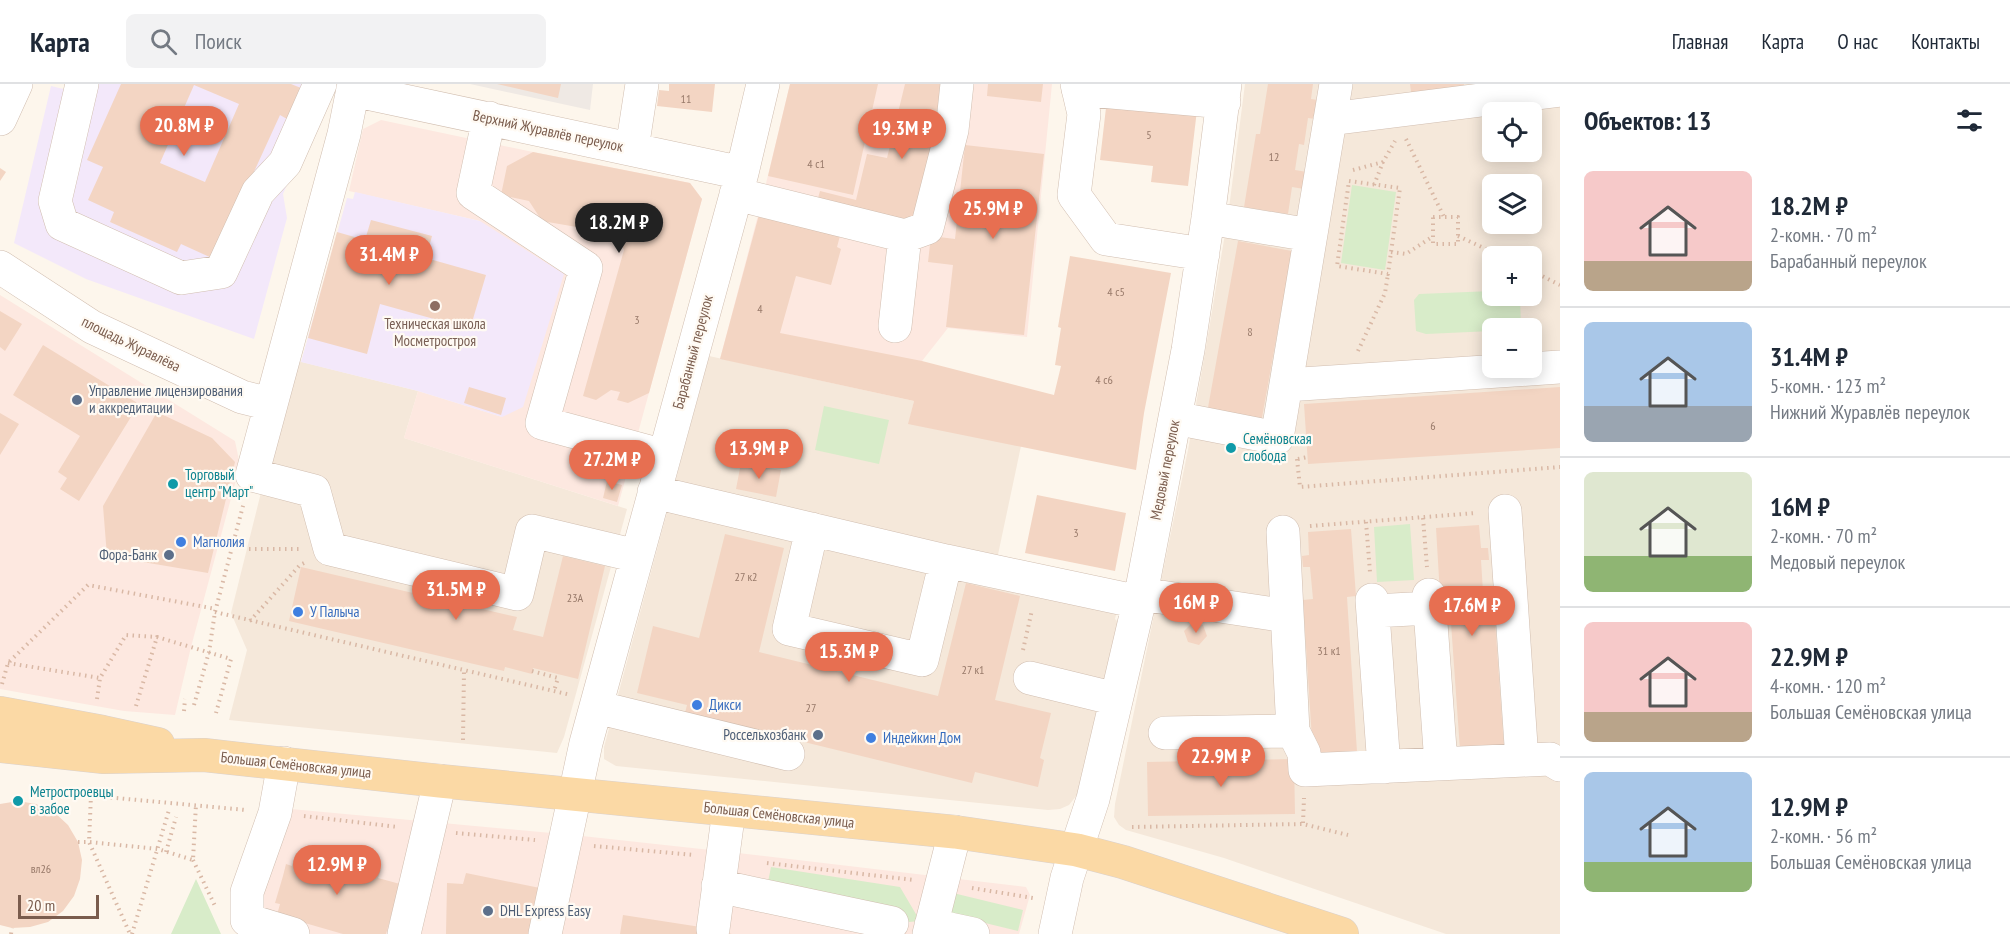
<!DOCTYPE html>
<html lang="ru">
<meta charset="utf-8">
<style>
body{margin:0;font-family:"PT Sans Narrow",sans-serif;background:#f2f2f3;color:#1f2937;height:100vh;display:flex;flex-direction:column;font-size:22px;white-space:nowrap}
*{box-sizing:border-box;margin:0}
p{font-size:20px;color:#747a83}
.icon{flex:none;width:33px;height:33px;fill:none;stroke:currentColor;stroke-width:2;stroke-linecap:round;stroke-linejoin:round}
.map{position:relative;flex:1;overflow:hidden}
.sheet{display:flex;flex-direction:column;background:#fff;width:450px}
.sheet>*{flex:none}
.fabs{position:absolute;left:1482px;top:18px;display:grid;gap:12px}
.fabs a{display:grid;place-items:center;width:60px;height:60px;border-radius:9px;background:#fff;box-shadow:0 3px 15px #0003;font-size:30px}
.scale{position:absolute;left:18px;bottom:15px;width:81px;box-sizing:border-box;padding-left:6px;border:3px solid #7a5c4d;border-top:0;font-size:16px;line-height:21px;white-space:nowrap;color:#7a5c4d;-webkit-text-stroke:4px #fffaf3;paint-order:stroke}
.price{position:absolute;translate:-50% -51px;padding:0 14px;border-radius:21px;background:#e76f51;color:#fff;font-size:20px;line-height:39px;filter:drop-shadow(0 2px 3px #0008)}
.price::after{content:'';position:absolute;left:50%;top:36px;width:18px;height:14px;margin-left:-9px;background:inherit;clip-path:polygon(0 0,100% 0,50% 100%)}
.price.on{background:#222;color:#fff}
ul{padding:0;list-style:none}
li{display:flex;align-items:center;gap:18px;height:150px;padding:0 24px}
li+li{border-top:2px solid #e0e1e3}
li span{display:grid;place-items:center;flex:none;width:168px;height:120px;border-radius:9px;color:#555}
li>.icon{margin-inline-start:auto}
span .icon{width:72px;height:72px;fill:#fffc;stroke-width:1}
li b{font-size:26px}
h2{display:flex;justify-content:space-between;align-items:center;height:72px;padding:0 24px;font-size:26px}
header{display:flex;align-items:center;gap:36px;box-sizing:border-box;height:84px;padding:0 30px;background:#fff;border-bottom:2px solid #e0e1e3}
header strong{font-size:28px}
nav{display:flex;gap:33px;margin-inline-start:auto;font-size:21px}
.search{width:420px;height:54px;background:#f2f2f3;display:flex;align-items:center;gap:15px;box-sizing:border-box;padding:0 21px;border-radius:9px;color:#747a83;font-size:22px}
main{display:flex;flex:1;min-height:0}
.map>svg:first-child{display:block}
</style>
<header>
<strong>Карта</strong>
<div class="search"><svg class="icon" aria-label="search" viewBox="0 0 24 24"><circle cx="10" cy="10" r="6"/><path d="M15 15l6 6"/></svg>Поиск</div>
<nav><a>Главная</a><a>Карта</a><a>О нас</a><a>Контакты</a></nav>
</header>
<main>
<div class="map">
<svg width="1560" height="850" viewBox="0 0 1560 850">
<rect width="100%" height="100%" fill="#fdf6ec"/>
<!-- residential -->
<path fill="#f5e8da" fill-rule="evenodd" d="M1245 0H1560V850H1446L1224 774 1126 746 1119 741 1114 733 1115 720 1188 366 1205 269 1228 132ZM1492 28H1532V68H1492ZM1492 100H1532V140H1492ZM1492 172H1532V212H1492ZM1492 244H1532V284H1492Z
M709 272 914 317 909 339 1021 362 996 480 1122 506 1115 535 1120 540 1077 711 1069 721 1060 725 1048 726 616 682 604 675V663Z
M294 276 418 307 404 354 627 425 564 653 557 669 229 636 247 566 231 529Z"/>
<!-- commercial -->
<path fill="#fde8e0" d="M790 0H1052L1027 253 948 244 922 277 720 275 762 116Z
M381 36 533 68 690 99 702 115 618 422 404 354 418 307 502 333 480 137 349 107 363 45Z
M0 211 235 357 240 381 191 563 175 631 124 627 0 605Z
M291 725 573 751 738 769 1026 803 1030 811 1019 850H249Z"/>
<!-- industrial -->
<path fill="#efe9e4" d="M470 0H593L590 26Z"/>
<!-- education -->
<path fill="#f3e8fa" d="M74 0H313L311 45 283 110 287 134 254 255 86 195 14 159 51 2 72 7Z
M355 108 480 137 564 190 523 323 502 333 418 307 301 278 347 114 353 115Z"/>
<!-- green -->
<path fill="#d8ecc9" d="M1352 101 1396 108 1385 186 1341 179Z
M1492 207V212H1520L1521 243 1492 244V247L1426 250 1416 247 1414 216 1419 210Z
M824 322 889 336 879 380 815 366Z
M1410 440 1414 496 1377 498 1374 443Z
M771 783 900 803 920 837 909 838 895 834 768 798Z
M196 795 221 850H171Z
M953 809 1023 826 1018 847 948 830Z"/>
<!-- building -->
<path fill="#f3d5c3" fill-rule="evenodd" d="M121 0H291L301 4 287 35 280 31 214 175 181 160 177 168 110 138 114 128 88 116 103 83 87 76ZM194 1 239 20 205 98 160 79Z
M497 0H561L558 14Z
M669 0H715L712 28 657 22 659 6 669 7Z
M790 0H878L853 111 768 92Z
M905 0H951L920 138 816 121 820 107 856 116 867 70 887 74Z
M988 0H1043L1041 18 987 12Z
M1268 0H1313L1311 15 1318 16 1315 35 1308 34 1304 61 1299 60 1295 86 1307 88 1304 105 1292 103 1288 130 1244 123 1256 50H1260Z
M1410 0H1464L1465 9 1412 15Z
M1107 15 1197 26 1188 102 1151 98 1153 82 1100 76Z
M965 61 1044 70 1024 251 946 243 953 181 928 178 931 152 955 155Z
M533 68 690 99 702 115 649 309 628 319 617 316 620 308 611 306 596 316 583 312 624 166 617 150 542 137 529 117 501 111 507 82Z
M0 84 6 88 0 97Z
M760 127 841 148 837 163 841 165 831 201 796 192 780 249 922 277 1054 311 1061 282 1055 281 1061 244 1058 243 1070 172 1171 189 1144 329 1136 386 908 340 914 317 720 275Z
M371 136 432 152 426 174 486 191 470 245 380 220 367 270 308 254 337 148 365 156Z
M1238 157 1292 167 1261 339 1207 329Z
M0 227 22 240 5 267 0 263Z
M43 261 139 320 79 417 60 405 67 394 58 388 80 352 13 311Z
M469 303 506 314 501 331 464 319Z
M1560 303V364L1308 380 1304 320Z
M157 328 212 354 235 378 208 489 107 472 103 422Z
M0 329 19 340 0 371Z
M741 379 781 386 776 413 736 405Z
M607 397 622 401 617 418 603 414Z
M1037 411 1126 429 1115 487 1025 469Z
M1479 441 1481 464H1488L1489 476H1481L1483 508H1493L1504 663 1460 666 1449 511H1440L1436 444Z
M1351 445 1356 512 1347 513 1357 668 1313 671 1303 516 1313 515 1310 483H1303L1302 472 1309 471 1308 448Z
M725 450 784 464 759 568 938 612 966 499 1020 512 995 616 1051 629 1040 674 1044 676 1038 703 975 688 972 699 685 629 687 621 637 609 653 542 699 554Z
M563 472 605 482 578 595 533 584 532 590 505 583 504 587 289 537 301 483 517 533 513 546 543 553Z
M1192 539 1203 541 1207 552 1199 561 1188 558 1184 547Z
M1294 675 1295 730 1148 732 1147 678Z
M18 717 36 720 54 728 68 741 78 758 82 776 80 795 74 812 63 827 48 838 30 843 12 844 0 841V720Z
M296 769 345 783 346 777 381 786 378 794 400 800 386 850H343L277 831 280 820 275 819 283 792 286 780 292 782Z
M466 789 540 804 531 850H446L447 799 463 800Z
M623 831 707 844 732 850H620Z"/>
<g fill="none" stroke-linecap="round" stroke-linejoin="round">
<!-- minor casing -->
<g stroke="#d1beb0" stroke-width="34">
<path id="minor" d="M82 0 55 117 62 140 181 194 221 188 258 108 285 79 320 0
M354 0 344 50 252 391 314 407 330 465 517 510 532 447 637 472
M1077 0 1084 30 1074 111 1106 155 1203 170
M1078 5 1224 18
M353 6 742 89
M489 34 473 109 586 184 542 339 664 372
M0 35 16 0
M1330 35 1560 6
M632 65 642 0
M736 110 905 152 927 144 952 46 957 0
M1208 134 1310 151
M0 183 92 243 242 313 270 320
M895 242 905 152
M1286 301 1560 283
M1175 334 1277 354 1336 0
M654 408 946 477 1139 518
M1505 427 1522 676
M812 445 789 545 922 576 946 477
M1283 448 1293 647 1304 669 1305 686 1550 675 1560 681
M1141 510 1287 532
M1429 511 1441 680
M1372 516 1384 683
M1374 527 1430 524
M1030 594 1116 615
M596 623 788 670
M1165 649 1293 647
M284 679 275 729 247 808V836L293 850
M718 802 892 839
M931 841 973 850
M713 845 729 726
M404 850 440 697
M545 850 586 659 742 89 763 0
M929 850 955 748
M1055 850 1067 794 1093 715 1141 510 1188 266 1208 134 1225 0"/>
</g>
<!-- major casing -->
<g stroke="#dad1cd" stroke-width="34">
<path id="major" d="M0 629 103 648 158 660
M0 662 104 673 204 671 440 697 955 748 1077 766 1123 778 1342 850"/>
</g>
<!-- path -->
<path stroke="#d9b8a5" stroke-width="4" stroke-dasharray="1.5 4.5" stroke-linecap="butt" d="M1406 55 1444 133
M1353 86 1383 78 1395 57
M1349 97 1400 104 1388 190 1337 182Z
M1374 101 1383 78
M1433 133H1458V160H1433Z
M1458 152 1501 172
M1391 168 1406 170 1432 153
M1532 187 1560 201
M1358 267 1385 209 1388 190
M1297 375 1300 403 1560 383
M1298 375 1308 373
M1423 434 1427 483
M1366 438 1370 488
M1310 442 1476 429
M249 465H300
M215 528 571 611
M250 537 300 481 306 478
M1023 566 1032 526
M8 579 100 594
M532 587 558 594 554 607
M2 600 8 579 88 501 216 525
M97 615 100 594 126 551 157 553
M194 621 209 568 215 528 244 418
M136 622 157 553 231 575 216 629
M184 627 185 615
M463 656 464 586
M51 708 246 726
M91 711 89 758 158 765 193 776 196 720
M304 732 398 743
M1303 739 1304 714
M1132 743 1303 740 1348 751
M456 749 535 756
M78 758H89L130 850
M594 762 694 771
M166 768 176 733
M193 776 216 824
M767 779 914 796
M972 804 1033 814
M11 850 12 844
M132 850 169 726"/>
<!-- minor -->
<use href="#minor" stroke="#fff" stroke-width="33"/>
<!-- major -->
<use href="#major" stroke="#fbd9a5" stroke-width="33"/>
</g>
<!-- markers -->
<circle fill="#8d6e63" stroke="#fffaf3" stroke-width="2" cx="435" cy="222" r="6"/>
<g fill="#5c6f8a" stroke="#fffaf3" stroke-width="2">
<circle cx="77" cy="316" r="6"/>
<circle cx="169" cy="471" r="6"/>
<circle cx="818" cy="651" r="6"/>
<circle cx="488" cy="827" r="6"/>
</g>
<g fill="#0f9aa8" stroke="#fffaf3" stroke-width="2">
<circle cx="1231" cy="364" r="6"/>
<circle cx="173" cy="400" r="6"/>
<circle cx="18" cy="717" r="6"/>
</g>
<g fill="#3f7fe0" stroke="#fffaf3" stroke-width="2">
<circle cx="181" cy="458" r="6"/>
<circle cx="298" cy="528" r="6"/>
<circle cx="697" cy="621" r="6"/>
<circle cx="871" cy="654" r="6"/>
</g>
<g text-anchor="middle" stroke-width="4.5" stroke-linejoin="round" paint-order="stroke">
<!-- number labels -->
<g font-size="12" fill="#987a6a">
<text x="686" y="19">11</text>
<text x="1149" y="55">5</text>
<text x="1274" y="77">12</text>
<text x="816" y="84">4 с1</text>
<text x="1116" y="212">4 с5</text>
<text x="760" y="229">4</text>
<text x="637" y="240">3</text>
<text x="1250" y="252">8</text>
<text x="1104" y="300">4 с6</text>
<text x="1433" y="346">6</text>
<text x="1076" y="453">3</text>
<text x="746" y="497">27 к2</text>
<text x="575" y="518">23А</text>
<text x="1329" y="571">31 к1</text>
<text x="973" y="590">27 к1</text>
<text x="811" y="628">27</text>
<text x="41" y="789">вл26</text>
</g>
<!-- street labels -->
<g font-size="15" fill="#7a5c4d" stroke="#fffaf3">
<text transform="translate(548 47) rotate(12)" y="5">Верхний Журавлёв переулок</text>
<text transform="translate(131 260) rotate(26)" y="5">площадь Журавлёва</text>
<text transform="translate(693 268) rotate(-75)" y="5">Барабанный переулок</text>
<text transform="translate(1165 386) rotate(-79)" y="5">Медовый переулок</text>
<text transform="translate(296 681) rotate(6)" y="5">Большая Семёновская улица</text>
<text transform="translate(779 731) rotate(6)" y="5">Большая Семёновская улица</text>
</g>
<!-- education labels -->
<g font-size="15" fill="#785e54" stroke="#fffaf3">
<text x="435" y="245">Техническая школа<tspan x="435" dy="17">Мосметростроя</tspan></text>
</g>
<!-- service labels -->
<g font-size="15" fill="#4e5e75" stroke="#fffaf3" text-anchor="start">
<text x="89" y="312">Управление лицензирования<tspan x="89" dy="17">и аккредитации</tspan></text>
<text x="157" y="476" text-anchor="end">Фора-Банк</text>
<text x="806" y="656" text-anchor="end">Россельхозбанк</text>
<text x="500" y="832">DHL Express Easy</text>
</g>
<!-- culture labels -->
<g font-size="15" fill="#0d838f" stroke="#fffaf3" text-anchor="start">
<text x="1243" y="360">Семёновская<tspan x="1243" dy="17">слобода</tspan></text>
<text x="185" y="396">Торговый<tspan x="185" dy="17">центр "Март"</tspan></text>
<text x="30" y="713">Метростроевцы<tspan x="30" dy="17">в забое</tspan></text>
</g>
<!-- shop labels -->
<g font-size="15" fill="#366cbe" stroke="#fffaf3" text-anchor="start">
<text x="193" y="463">Магнолия</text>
<text x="310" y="533">У Палыча</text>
<text x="709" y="626">Дикси</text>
<text x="883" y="659">Индейкин Дом</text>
</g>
</g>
</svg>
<div class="fabs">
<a><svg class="icon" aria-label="locate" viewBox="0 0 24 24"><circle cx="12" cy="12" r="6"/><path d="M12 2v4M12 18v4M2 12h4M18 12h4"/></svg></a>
<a><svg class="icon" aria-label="layers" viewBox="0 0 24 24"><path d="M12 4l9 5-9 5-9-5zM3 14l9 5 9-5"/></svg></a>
<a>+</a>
<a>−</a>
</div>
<div class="scale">20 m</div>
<b class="price" style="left:184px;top:73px">20.8M ₽</b>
<b class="price" style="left:902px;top:76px">19.3M ₽</b>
<b class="price" style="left:993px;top:156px">25.9M ₽</b>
<b class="price on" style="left:619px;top:170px">18.2M ₽</b>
<b class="price" style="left:389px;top:202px">31.4M ₽</b>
<b class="price" style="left:759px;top:396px">13.9M ₽</b>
<b class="price" style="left:612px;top:407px">27.2M ₽</b>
<b class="price" style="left:456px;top:537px">31.5M ₽</b>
<b class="price" style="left:1196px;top:550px">16M ₽</b>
<b class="price" style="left:1472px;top:553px">17.6M ₽</b>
<b class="price" style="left:849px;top:599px">15.3M ₽</b>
<b class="price" style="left:1221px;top:704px">22.9M ₽</b>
<b class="price" style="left:337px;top:812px">12.9M ₽</b>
</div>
<section class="sheet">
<h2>Объектов: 13<svg class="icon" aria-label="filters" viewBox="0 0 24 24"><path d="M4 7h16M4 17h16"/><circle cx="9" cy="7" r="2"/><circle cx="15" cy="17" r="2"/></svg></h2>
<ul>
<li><span style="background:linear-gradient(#f6c9c9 75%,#b9a48a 0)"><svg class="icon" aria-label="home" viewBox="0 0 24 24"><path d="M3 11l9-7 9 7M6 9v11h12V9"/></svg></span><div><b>18.2M ₽</b><p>2-комн. · 70 m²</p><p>Барабанный переулок</p></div></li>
<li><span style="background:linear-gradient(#a9c7e8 70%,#9aa5b1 0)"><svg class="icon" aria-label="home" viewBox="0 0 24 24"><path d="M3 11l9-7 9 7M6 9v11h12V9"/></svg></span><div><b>31.4M ₽</b><p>5-комн. · 123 m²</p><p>Нижний Журавлёв переулок</p></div></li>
<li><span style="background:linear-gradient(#dfe7d0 70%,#8fb573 0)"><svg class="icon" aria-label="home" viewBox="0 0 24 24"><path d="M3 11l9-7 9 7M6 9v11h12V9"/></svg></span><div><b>16M ₽</b><p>2-комн. · 70 m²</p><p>Медовый переулок</p></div></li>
<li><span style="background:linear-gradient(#f6c9c9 75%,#b9a48a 0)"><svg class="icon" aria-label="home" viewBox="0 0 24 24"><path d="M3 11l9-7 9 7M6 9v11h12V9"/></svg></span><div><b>22.9M ₽</b><p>4-комн. · 120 m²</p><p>Большая Семёновская улица</p></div></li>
<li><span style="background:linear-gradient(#a9c7e8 75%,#8fb573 0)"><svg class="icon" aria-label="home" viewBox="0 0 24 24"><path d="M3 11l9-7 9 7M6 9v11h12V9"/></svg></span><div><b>12.9M ₽</b><p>2-комн. · 56 m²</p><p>Большая Семёновская улица</p></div></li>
</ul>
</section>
</main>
